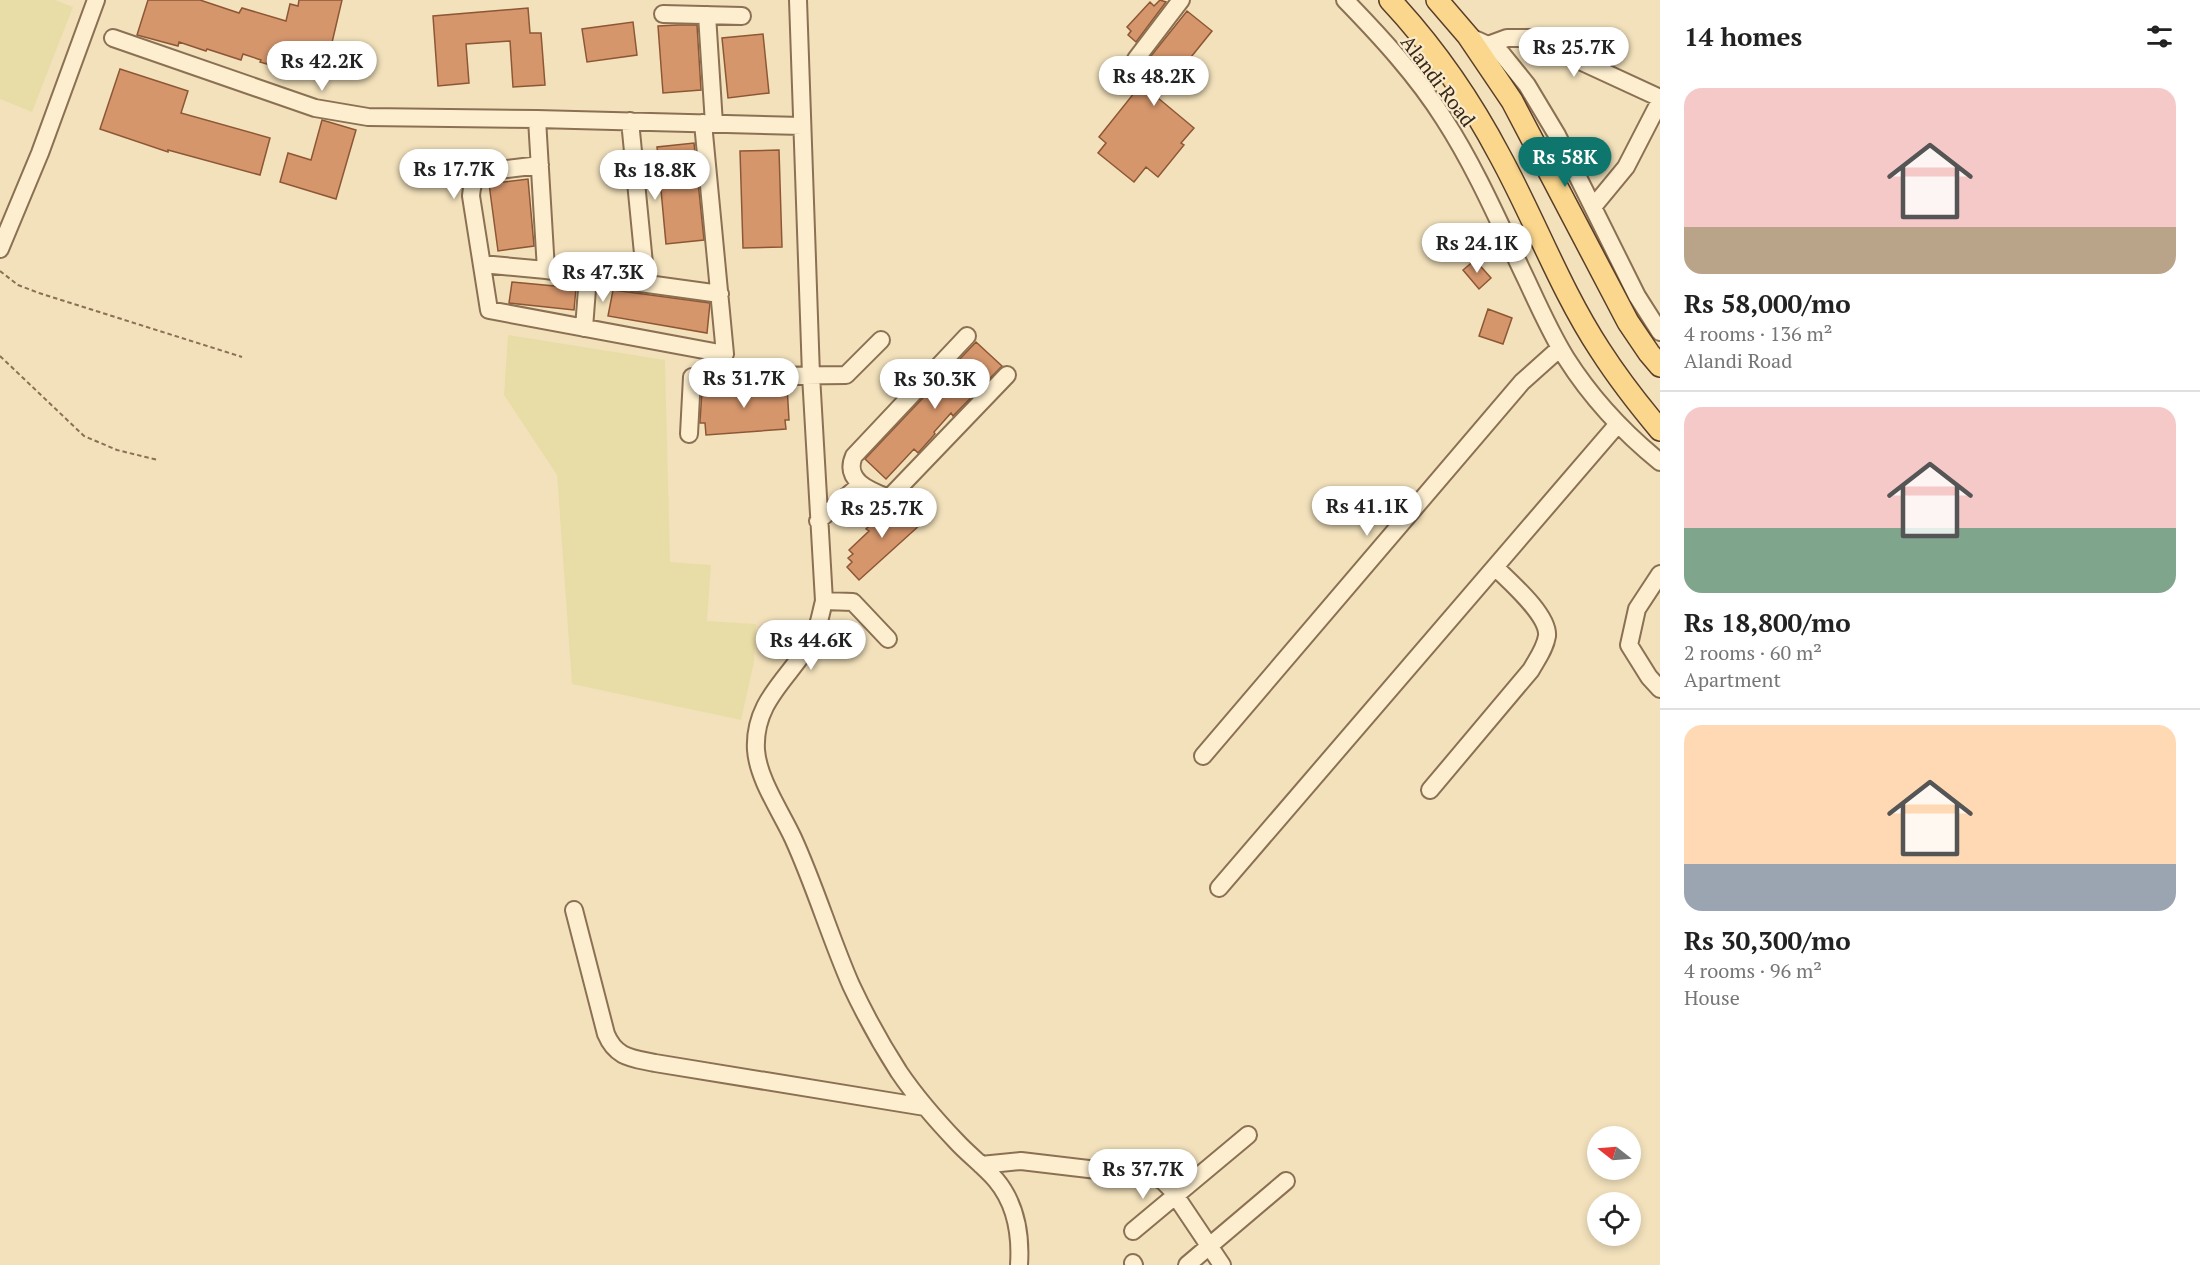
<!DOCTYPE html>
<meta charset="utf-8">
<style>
body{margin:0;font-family:"PT Serif",serif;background:#f2f2f2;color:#222;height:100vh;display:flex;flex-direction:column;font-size:22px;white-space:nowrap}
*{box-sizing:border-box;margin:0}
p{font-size:20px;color:#767676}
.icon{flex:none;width:33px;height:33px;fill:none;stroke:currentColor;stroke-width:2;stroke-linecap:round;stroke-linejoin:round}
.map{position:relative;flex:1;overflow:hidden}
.drawer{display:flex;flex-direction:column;background:#fff;width:540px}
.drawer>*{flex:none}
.needle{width:39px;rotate:287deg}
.controls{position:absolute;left:1587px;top:1126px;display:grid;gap:12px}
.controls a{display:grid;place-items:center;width:54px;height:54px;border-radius:50%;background:#fff;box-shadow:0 3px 9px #0003;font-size:30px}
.price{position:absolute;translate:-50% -51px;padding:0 14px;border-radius:21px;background:#fff;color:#222;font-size:20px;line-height:39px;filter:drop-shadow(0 2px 3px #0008)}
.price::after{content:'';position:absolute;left:50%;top:36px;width:18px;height:14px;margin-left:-9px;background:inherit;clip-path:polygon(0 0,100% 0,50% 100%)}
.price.on{background:#0f766e;color:#fff}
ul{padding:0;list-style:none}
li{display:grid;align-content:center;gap:12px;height:318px;padding:0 24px}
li+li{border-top:2px solid #e0e0e0}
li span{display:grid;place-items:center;height:186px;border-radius:18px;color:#555}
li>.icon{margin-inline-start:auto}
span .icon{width:108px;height:108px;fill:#fffc;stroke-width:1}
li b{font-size:26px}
h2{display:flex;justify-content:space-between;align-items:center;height:72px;padding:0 24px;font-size:26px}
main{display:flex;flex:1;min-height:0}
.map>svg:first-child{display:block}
</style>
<main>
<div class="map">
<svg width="1660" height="1265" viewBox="0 0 1660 1265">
<rect width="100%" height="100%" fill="#f2e1bb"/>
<!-- farmland -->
<path fill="#e9dda7" d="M0 0H55L73 7 32 112 0 99Z
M508 335 665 360 670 562 711 565 707 621 756 624 754 662 741 720 572 684 557 475 504 395Z"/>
<!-- building -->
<path fill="#d5966c" stroke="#8d5736" stroke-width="1.5" d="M148 0H200L239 13 242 8 286 21 290 4 298 6 299 0H342L326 68 309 64 307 71 292 66 291 71 260 62 261 60 243 54 241 60 207 49 206 51 179 42 178 46 137 35Z
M1160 0 1166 2 1136 42 1128 35 1131 31 1127 27 1150 2 1154 6Z
M528 8 530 33H541L545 85 513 87 510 41 466 44 469 83 438 86 433 16Z
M1187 11 1212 31 1158 98 1194 128 1181 143 1184 145 1158 177 1146 167 1134 182 1098 153 1106 143 1099 137 1135 92 1127 86Z
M633 22 637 55 587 62 582 29Z
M678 25H697L701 90 663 93 658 26Z
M763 34 769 93 728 98 722 38Z
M120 69 188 91 181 113 270 138 260 175 168 150V152L100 129Z
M322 120 356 130 336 199 280 182 288 153 311 160Z
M694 143 704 240 666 244 657 147Z
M779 150 782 247 743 248 740 151Z
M528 179 534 246 498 251 489 184Z
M1475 260 1491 278 1479 289 1463 270Z
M512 282 576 288 574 310 509 303Z
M613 290 710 303 707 333 608 316Z
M1488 309 1512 318 1503 344 1479 336Z
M976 342 1002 366 953 416 951 413 934 432 935 434 918 453 914 449 886 479 865 459Z
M787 386 789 420H785L786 429 706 435 705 423H700V421L702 392H704V387Z
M900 501 921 524 859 580 847 567 852 562 848 558 853 554 849 550 869 531 866 529 889 508Z"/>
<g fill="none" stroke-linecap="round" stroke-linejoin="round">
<!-- minor casing -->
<g stroke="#8b7053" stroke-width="20">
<path id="minor" d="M798 0 811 375 824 601C821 612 819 626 814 636 793 676 753 699 756 750 758 779 781 812 793 838 815 886 830 937 851 985 865 1015 881 1044 899 1072 916 1097 936 1120 957 1142 969 1155 984 1166 996 1180 1016 1204 1021 1235 1019 1265
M1345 0C1380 36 1417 76 1444 119 1477 170 1501 227 1527 281 1539 307 1551 334 1566 358 1592 399 1623 432 1660 462
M663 14 742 16
M707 15 714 124
M1468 36 1488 45 1502 54 1527 85 1557 135 1637 296 1660 332
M113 38 315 108 368 117 537 119 802 126
M1488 45 1507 38H1530L1660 98
M1136 59 1181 0
M537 119 546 270
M630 121 646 284
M540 165 483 172C474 179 472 184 471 196L489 310 725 354 703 123
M1593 207 1626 167 1660 101
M0 249 40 153 96 0
M482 264 546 270 720 294
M584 328 588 276
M967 336 854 456C843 481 871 491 889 498L1007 375
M689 434 692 377 846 375 881 340
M818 521 861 484
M1660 574 1637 609 1629 645 1649 677 1660 689
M824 601 853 602 888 639
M1203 756 1522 382 1560 348
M1430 790 1531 670C1537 659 1545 649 1547 636 1549 615 1509 581 1495 567
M1219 888 1617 425
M574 910 606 1034C616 1058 632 1058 655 1063L925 1107
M981 1165 1021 1161 1156 1177 1163 1181 1171 1189 1222 1265
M1133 1231 1248 1135
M1133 1263 1134 1265
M1187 1265 1286 1181"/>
</g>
<!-- major casing -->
<g stroke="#583e28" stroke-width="24">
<path id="major" d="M1390 0C1433 46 1471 101 1500 156 1535 220 1560 289 1600 350 1618 378 1639 405 1660 430
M1437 0 1468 36 1512 101 1628 322 1649 353 1660 366"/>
</g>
<!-- path -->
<path stroke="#8b7053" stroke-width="2" stroke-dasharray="4.5 3" stroke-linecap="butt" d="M0 271 18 285 39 293 242 357
M0 356 84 436 117 450 158 460"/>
<!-- minor -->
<use href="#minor" stroke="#fceecf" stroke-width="16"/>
<!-- major -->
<use href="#major" stroke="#fbd78d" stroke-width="21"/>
</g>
<g text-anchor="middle" stroke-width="4.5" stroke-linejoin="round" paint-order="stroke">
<!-- street labels -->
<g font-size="20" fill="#38281a" stroke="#f9ebcb">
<text transform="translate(1438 81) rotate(53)" y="7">Alandi Road</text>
</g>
</g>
</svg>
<div class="controls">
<a><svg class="needle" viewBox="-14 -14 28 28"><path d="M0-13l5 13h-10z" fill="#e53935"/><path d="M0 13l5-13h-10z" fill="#767676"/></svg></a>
<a><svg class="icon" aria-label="locate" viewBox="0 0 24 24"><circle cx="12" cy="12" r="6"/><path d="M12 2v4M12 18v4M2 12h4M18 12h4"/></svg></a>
</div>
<b class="price" style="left:1574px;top:78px">Rs 25.7K</b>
<b class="price" style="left:322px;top:92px">Rs 42.2K</b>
<b class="price" style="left:1154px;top:107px">Rs 48.2K</b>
<b class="price on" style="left:1565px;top:188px">Rs 58K</b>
<b class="price" style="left:454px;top:200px">Rs 17.7K</b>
<b class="price" style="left:655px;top:201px">Rs 18.8K</b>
<b class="price" style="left:1477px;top:274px">Rs 24.1K</b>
<b class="price" style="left:603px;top:303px">Rs 47.3K</b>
<b class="price" style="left:744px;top:409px">Rs 31.7K</b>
<b class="price" style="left:935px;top:410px">Rs 30.3K</b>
<b class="price" style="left:1367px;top:537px">Rs 41.1K</b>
<b class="price" style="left:882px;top:539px">Rs 25.7K</b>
<b class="price" style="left:811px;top:671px">Rs 44.6K</b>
<b class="price" style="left:1143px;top:1200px">Rs 37.7K</b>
</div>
<section class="drawer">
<h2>14 homes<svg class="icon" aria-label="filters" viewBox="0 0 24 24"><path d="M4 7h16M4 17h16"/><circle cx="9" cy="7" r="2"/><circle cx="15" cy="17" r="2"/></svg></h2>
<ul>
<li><span style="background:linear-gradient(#f6c9c9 75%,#b9a48a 0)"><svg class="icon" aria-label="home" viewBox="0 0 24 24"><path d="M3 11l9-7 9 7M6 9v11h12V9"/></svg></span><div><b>Rs 58,000/mo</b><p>4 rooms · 136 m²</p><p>Alandi Road</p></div></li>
<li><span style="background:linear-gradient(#f6c9c9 65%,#7fa58c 0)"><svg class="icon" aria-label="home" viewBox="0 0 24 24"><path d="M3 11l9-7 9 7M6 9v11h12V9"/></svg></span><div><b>Rs 18,800/mo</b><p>2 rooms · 60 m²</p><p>Apartment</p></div></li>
<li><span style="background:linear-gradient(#ffd9b3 75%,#9aa5b1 0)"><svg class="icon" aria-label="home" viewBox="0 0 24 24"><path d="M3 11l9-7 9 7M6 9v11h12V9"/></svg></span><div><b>Rs 30,300/mo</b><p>4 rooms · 96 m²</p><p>House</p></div></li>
</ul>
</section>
</main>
